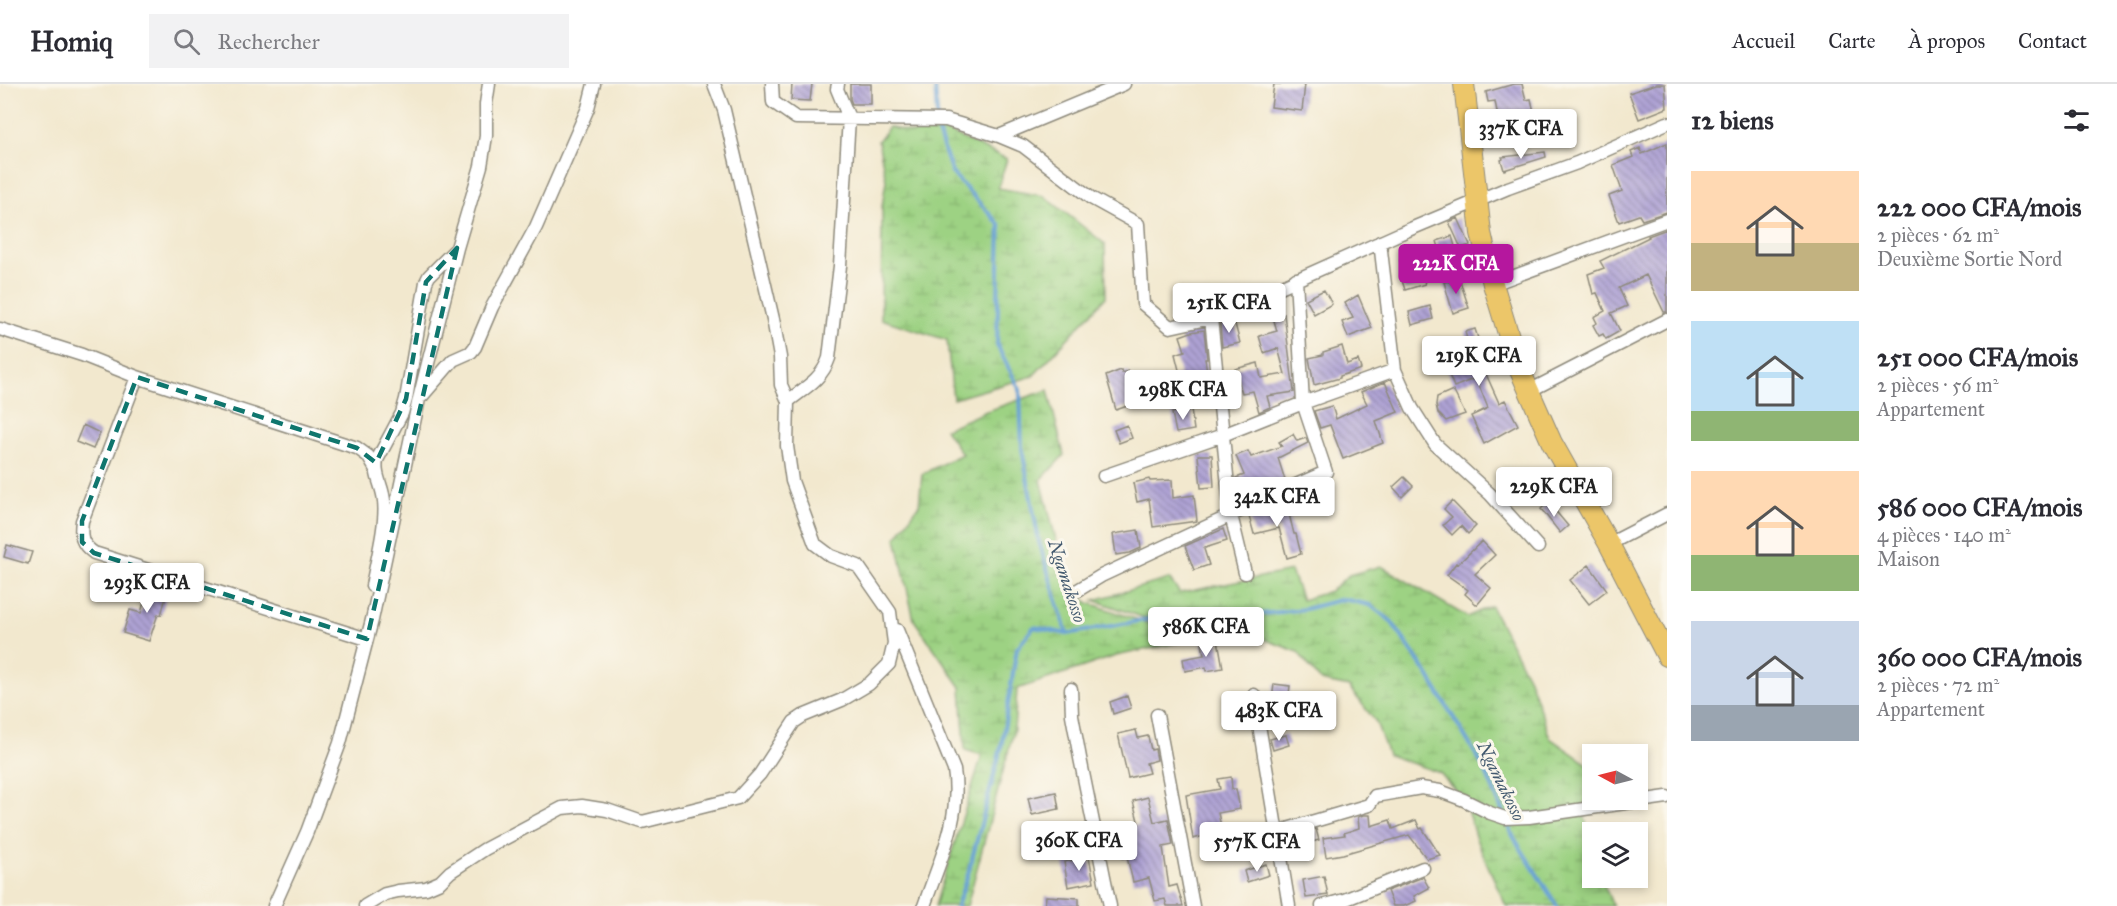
<!DOCTYPE html>
<html lang="fr">
<meta charset="utf-8">
<style>
body{margin:0;font-family:"IM FELL Great Primer",serif;background:#f2f2f3;color:#2b2b33;height:100vh;display:flex;flex-direction:column;font-size:22px;white-space:nowrap}
*{box-sizing:border-box;margin:0}
p{font-size:20px;color:#7c7c81}
.icon{flex:none;width:33px;height:33px;fill:none;stroke:currentColor;stroke-width:2;stroke-linecap:round;stroke-linejoin:round}
.map{position:relative;flex:1;overflow:hidden}
.drawer{display:flex;flex-direction:column;background:#fff;width:450px}
.drawer>*{flex:none}
.needle{width:39px;rotate:277deg}
.fabs{position:absolute;left:1582px;top:660px;display:grid;gap:12px}
.fabs a{display:grid;place-items:center;width:66px;height:66px;border-radius:0px;background:#fff;box-shadow:0 3px 9px #0003;font-size:30px}
.price{position:absolute;translate:-50% -51px;padding:0 14px;border-radius:6px;background:#fff;color:#222;font-size:20px;line-height:39px;filter:drop-shadow(0 2px 3px #0008)}
.price::after{content:'';position:absolute;left:50%;top:36px;width:18px;height:14px;margin-left:-9px;background:inherit;clip-path:polygon(0 0,100% 0,50% 100%)}
.price.current{background:#b5179e;color:#fff}
ul{padding:0;list-style:none}
li{display:flex;align-items:center;gap:18px;height:150px;padding:0 24px}
li span{display:grid;place-items:center;flex:none;width:168px;height:120px;border-radius:0px;color:#555}
li>.icon{margin-inline-start:auto}
span .icon{width:72px;height:72px;fill:#fffc;stroke-width:1}
li b{font-size:26px}
h2{display:flex;justify-content:space-between;align-items:center;height:72px;padding:0 24px;font-size:26px}
header{display:flex;align-items:center;gap:36px;box-sizing:border-box;height:84px;padding:0 30px;background:#fff;border-bottom:2px solid #e1e1e2}
header strong{font-size:28px}
nav{display:flex;gap:33px;margin-inline-start:auto;font-size:21px}
.search{width:420px;height:54px;background:#f2f2f3;display:flex;align-items:center;gap:15px;box-sizing:border-box;padding:0 21px;border-radius:0px;color:#7c7c81;font-size:22px}
main{display:flex;flex:1;min-height:0}
.map>svg:first-child{display:block}
</style>
<header>
<strong>Homiq</strong>
<div class="search"><svg class="icon" aria-label="search" viewBox="0 0 24 24"><circle cx="10" cy="10" r="6"/><path d="M15 15l6 6"/></svg>Rechercher</div>
<nav><a>Accueil</a><a>Carte</a><a>À propos</a><a>Contact</a></nav>
</header>
<main>
<div class="map">
<svg width="1667" height="822" viewBox="0 0 1667 822">
<defs>
<pattern id="wetland-marsh" width="20" height="14" patternUnits="userSpaceOnUse" patternTransform="scale(1.5)"><rect width="20" height="14" fill="#9dd283"/><path d="M1 5h8M5 5V1M11 12h8M15 12V8" fill="none" stroke="#87b471"/></pattern>
<pattern id="building-back-hatch" width="6" height="6" patternUnits="userSpaceOnUse" patternTransform="scale(1.5)"><rect width="6" height="6" fill="#aea2d4"/><path d="M-1 5l2 2M0 0l6 6M5-1l2 2" fill="none" stroke="#8e84ac"/></pattern>
</defs>
<rect width="100%" height="100%" fill="#fbf7ec"/>
<filter id="ink" filterUnits="userSpaceOnUse"><feTurbulence type="fractalNoise" baseFrequency=".0167" numOctaves="2"/><feDisplacementMap in="SourceGraphic" scale="12" xChannelSelector="R" yChannelSelector="G"/><feConvolveMatrix kernelMatrix="1 2 1 2 8 2 1 2 1" color-interpolation-filters="sRGB"/></filter>
<filter id="wash" filterUnits="userSpaceOnUse"><feTurbulence type="fractalNoise" baseFrequency=".008" numOctaves="4" result="noise"/><feDisplacementMap in="SourceGraphic" scale="24" xChannelSelector="R" yChannelSelector="G"/><feGaussianBlur stdDeviation="1.35" result="paint"/><feColorMatrix in="noise" values="0 0 0 0 0 0 0 0 0 0 0 0 0 0 0 0 0 1.4 0 .05"/><feComposite in="paint" operator="in"/></filter>
<g filter="url(#wash)">
<rect width="100%" height="100%" fill="#f2e8ce"/>
<!-- wetland -->
<path fill="url(#wetland-marsh)" stroke="#647e57" stroke-width="1.5" d="M889 43 912 49 944 46 1007 75 998 104 1044 112 1105 160 1106 213 1033 292 953 315 947 256 881 235 882 123 886 96 878 57Z
M1048 306 1064 371 1041 396 1068 504 1089 519 1194 555 1116 572 1017 605 1014 646 967 822H935L982 671 965 666 961 603 914 536 896 454 919 421 922 390 962 370 945 345 984 328Z
M1381 482 1467 533 1491 522 1529 595 1550 654 1593 684V706L1582 723 1593 765V794H1601L1613 822H1506L1476 755 1464 716 1440 689 1388 671 1376 638 1349 603 1321 597 1298 568 1248 549 1198 553 1094 516 1169 495 1180 509 1291 487 1302 516 1330 507 1349 491Z"/>
<g fill="none" stroke-linecap="round" stroke-linejoin="round">
<!-- stream -->
<path stroke="#66a0d6" stroke-width="4" d="M935 0 938 48 952 89 1000 141 997 261 1020 306 1022 365 1039 458 1067 550 1205 525 1244 532 1305 525 1343 515 1370 521 1391 537 1426 588 1484 684 1504 731
M1507 737 1513 752 1557 822
M957 822 968 790 1001 664 1017 564 1034 543 1067 550"/>
</g>
<g id="blocks">
<!-- building -->
<path fill="url(#building-back-hatch)" d="M792 0H812L810 17 791 16Z
M850 0H871V20H852L850 15Z
M1274 0H1305L1302 27 1271 23Z
M1514 0H1522L1526 16 1531 15 1539 50 1502 55 1495 17 1488 18 1486 8Z
M1656 0H1665L1667 24 1639 35 1629 9Z
M1667 59V128L1642 136 1639 131 1619 138 1609 112 1622 107 1613 81 1633 73 1631 68 1640 64 1642 70Z
M1545 68 1546 73 1504 86 1501 76 1503 75 1502 73Z
M1458 134 1470 161 1461 164 1449 138Z
M1667 145V228H1664L1646 191 1619 204 1627 222 1611 229 1620 247 1606 255 1603 250 1599 252 1593 241 1597 239 1594 233 1605 227 1597 209 1593 210 1588 190 1604 184 1600 177 1649 153 1648 152Z
M1452 152 1458 173 1443 177 1437 157Z
M1417 172 1425 200 1405 206 1400 190 1404 189 1400 176Z
M1459 194 1469 224 1453 229 1444 198Z
M1324 206 1332 220 1314 230 1306 215Z
M1358 211 1372 244 1348 253 1342 238 1353 234 1345 219Z
M1430 222 1433 235 1412 241 1409 228Z
M1284 230 1294 308 1267 312 1270 323 1259 328 1253 307 1242 309 1235 285 1258 279 1261 294 1285 290 1278 264 1264 269 1259 252 1277 247 1273 233Z
M1234 236 1240 259 1222 263 1220 239Z
M1475 245 1489 289 1486 290 1499 319 1505 316 1518 341 1484 360 1471 332 1488 324 1476 294 1454 303 1440 269 1468 258 1465 248Z
M1204 246 1207 275H1205L1209 299 1180 308 1174 292 1180 290 1175 270 1185 267 1180 252 1191 248Z
M1342 262 1347 280 1358 276 1361 285 1340 292V294L1314 301 1309 274 1323 271V268Z
M1121 286 1122 289 1128 287 1134 302 1128 304 1133 320 1116 326 1106 292Z
M1385 298 1398 328 1376 337 1383 359 1343 375 1330 341 1320 344 1314 327 1332 322 1336 335 1367 320 1361 308Z
M1453 306 1465 330 1446 337 1438 329 1436 321 1437 313Z
M1191 325 1194 346 1176 349 1172 329Z
M83 341 100 349 93 365 76 358Z
M1127 341 1132 354 1119 359 1114 346Z
M1293 350 1297 357 1306 354 1308 359 1278 374 1285 396 1258 401 1261 408 1242 417 1236 394 1244 391 1236 372 1248 367 1251 373 1282 362 1279 358Z
M1198 371H1212L1214 403 1201 404Z
M1404 393 1413 402 1402 413 1393 403Z
M1149 395 1150 397 1172 396 1173 414 1194 411 1197 437 1153 443 1149 415 1137 418 1133 399Z
M1452 417 1476 442 1468 450 1461 442 1452 451 1443 441 1452 433 1444 425Z
M1548 418 1568 442 1560 449 1541 425Z
M1287 422 1294 450H1296L1301 470 1287 474 1279 444 1254 450 1249 432 1266 424 1267 427Z
M1223 445 1227 457 1205 464 1204 465 1209 481 1194 486 1185 462Z
M1138 446 1141 464 1130 469 1116 471 1113 450Z
M1482 457 1495 471 1475 490 1491 504 1477 521 1465 510 1468 506 1447 491 1456 479 1458 480Z
M7 461 32 468 28 480 4 473Z
M1589 481 1607 506 1589 520 1570 496Z
M149 500 168 506 161 531 158 530 149 557 123 549 130 526 141 529Z
M1218 556 1223 584 1207 587 1206 583 1185 587 1183 575 1204 571 1202 559Z
M1274 600 1290 602 1288 618 1272 616Z
M1127 612 1131 624 1113 630 1110 618Z
M1136 646 1138 654 1148 652 1151 666 1155 665 1157 676 1146 679 1149 689 1128 694 1118 650Z
M1286 651 1289 661 1273 666 1270 655Z
M1231 693 1232 705H1236L1240 725 1218 729 1222 747 1193 755 1186 711 1220 705 1218 695Z
M1056 708 1059 725 1032 731 1028 714Z
M1148 713 1154 738 1168 735 1173 761 1163 763 1169 803 1177 801 1183 822H1167L1165 815 1155 817 1149 794 1133 798 1127 773 1122 774 1120 762 1128 760 1126 743 1139 741 1133 717Z
M1363 731H1370L1371 742 1390 736 1393 745 1416 736 1420 745 1422 744 1440 771 1427 775 1409 751 1343 770 1326 773 1323 754 1345 751 1344 749 1359 744 1358 733Z
M1316 745 1319 756 1291 764 1288 753Z
M1089 773 1094 798 1068 803 1064 778Z
M1266 780 1269 791 1247 798 1244 787Z
M1324 792 1328 811 1306 814 1303 796Z
M1423 793 1429 804 1414 812 1416 817 1404 822H1393L1387 807Z
M1046 812 1079 814V822H1045Z"/>
</g>
</g>
<g filter="url(#ink)">
<use href="#blocks" fill-opacity="0" stroke="#8e8a7c" stroke-width="1.5"/>
<g fill="none" stroke-linecap="round" stroke-linejoin="round">
<!-- street casing -->
<g stroke="#8e8a7c" stroke-width="15">
<path id="street" d="M772 0 773 18 796 34 946 36 999 52 1023 62 1091 114 1138 140 1143 220 1170 243 1211 234 1401 149 1508 104 1577 79 1667 39
M999 52 1124 0
M1380 158 1395 286 1412 324 1435 360 1490 410 1538 463
M1493 200 1667 136
M1211 234 1231 431 1245 489
M0 245 82 271 137 293 357 364 368 372 375 384
M137 293 82 437C80 452 81 460 94 469L367 555
M1529 307 1667 236
M422 312 453 276 471 268 475 263 492 223 536 143 588 24 594 0
M788 317C805 304 822 295 829 274L840 182 849 34 837 5 838 0
M1104 392 1223 351 1303 319 1395 286
M1609 460 1667 430
M372 502C376 479 387 440 384 417 383 402 374 392 377 376L402 329 406 315 426 198 429 192 456 165
M1078 506 1101 492 1287 405 1326 388 1303 319 1296 195
M897 546 954 686C962 733 939 778 924 822
M1071 605 1072 631 1080 674 1110 822
M1254 611 1289 822
M1157 631 1193 822
M1277 748 1369 721 1375 712 1421 704 1440 707 1464 716 1490 729 1505 734 1529 733 1667 713
M274 822 307 748 340 659 372 536 419 315 457 164 481 82 486 52V20L489 0
M365 822 385 810 398 807 426 804 440 798 450 788 485 765 562 724 582 722 607 726 642 738 738 714 760 690 794 638 803 632 842 616 869 600 889 580 894 559 890 528 858 482 831 472 815 460 792 397 787 362 788 317 781 301 780 273 773 235 724 26 714 0
M1322 822 1344 816 1423 784"/>
</g>
<!-- primary casing -->
<g stroke="#8e8a7c" stroke-width="22">
<path id="primary" d="M1464 0 1481 149 1493 200 1518 282 1552 359 1609 460 1667 572"/>
</g>
<!-- street -->
<use href="#street" stroke="#fff" stroke-width="12"/>
<!-- primary -->
<use href="#primary" stroke="#ecc669" stroke-width="20"/>
</g>
</g>
<!-- marked area -->
<path fill="none" stroke="#0f766e" stroke-width="4.5" stroke-dasharray="12 8" stroke-linejoin="round" d="M457 164 367 555 94 469 82 458V437L137 293 357 364 376 379 406 315 426 198Z"/>
<g text-anchor="middle" stroke-width="6" stroke-linejoin="round" paint-order="stroke">
<!-- water labels -->
<g font-size="18" font-style="italic" fill="#435a6f" stroke="#fbf7ec">
<text transform="translate(1067 497) rotate(72)" y="6">Ngamakosso</text>
<text transform="translate(1501 697) rotate(64)" y="6">Ngamakosso</text>
</g>
</g>
</svg>
<div class="fabs">
<a><svg class="needle" viewBox="-14 -14 28 28"><path d="M0-13l5 13h-10z" fill="#e53935"/><path d="M0 13l5-13h-10z" fill="#7c7c81"/></svg></a>
<a><svg class="icon" aria-label="layers" viewBox="0 0 24 24"><path d="M12 4l9 5-9 5-9-5zM3 14l9 5 9-5"/></svg></a>
</div>
<b class="price" style="left:1521px;top:76px">337K CFA</b>
<b class="price current" style="left:1456px;top:211px">222K CFA</b>
<b class="price" style="left:1229px;top:250px">251K CFA</b>
<b class="price" style="left:1479px;top:303px">219K CFA</b>
<b class="price" style="left:1183px;top:337px">298K CFA</b>
<b class="price" style="left:1554px;top:434px">229K CFA</b>
<b class="price" style="left:1277px;top:444px">342K CFA</b>
<b class="price" style="left:147px;top:530px">293K CFA</b>
<b class="price" style="left:1206px;top:574px">586K CFA</b>
<b class="price" style="left:1279px;top:658px">483K CFA</b>
<b class="price" style="left:1079px;top:788px">360K CFA</b>
<b class="price" style="left:1257px;top:789px">557K CFA</b>
</div>
<section class="drawer">
<h2>12 biens<svg class="icon" aria-label="filters" viewBox="0 0 24 24"><path d="M4 7h16M4 17h16"/><circle cx="9" cy="7" r="2"/><circle cx="15" cy="17" r="2"/></svg></h2>
<ul>
<li><span style="background:linear-gradient(#ffd9b3 60%,#c2b280 0)"><svg class="icon" aria-label="home" viewBox="0 0 24 24"><path d="M3 11l9-7 9 7M6 9v11h12V9"/></svg></span><div><b>222 000 CFA/mois</b><p>2 pièces · 62 m²</p><p>Deuxième Sortie Nord</p></div></li>
<li><span style="background:linear-gradient(#bfe0f5 75%,#8fb573 0)"><svg class="icon" aria-label="home" viewBox="0 0 24 24"><path d="M3 11l9-7 9 7M6 9v11h12V9"/></svg></span><div><b>251 000 CFA/mois</b><p>2 pièces · 56 m²</p><p>Appartement</p></div></li>
<li><span style="background:linear-gradient(#ffd9b3 70%,#8fb573 0)"><svg class="icon" aria-label="home" viewBox="0 0 24 24"><path d="M3 11l9-7 9 7M6 9v11h12V9"/></svg></span><div><b>586 000 CFA/mois</b><p>4 pièces · 140 m²</p><p>Maison</p></div></li>
<li><span style="background:linear-gradient(#c9d6e8 70%,#9aa5b1 0)"><svg class="icon" aria-label="home" viewBox="0 0 24 24"><path d="M3 11l9-7 9 7M6 9v11h12V9"/></svg></span><div><b>360 000 CFA/mois</b><p>2 pièces · 72 m²</p><p>Appartement</p></div></li>
</ul>
</section>
</main>
